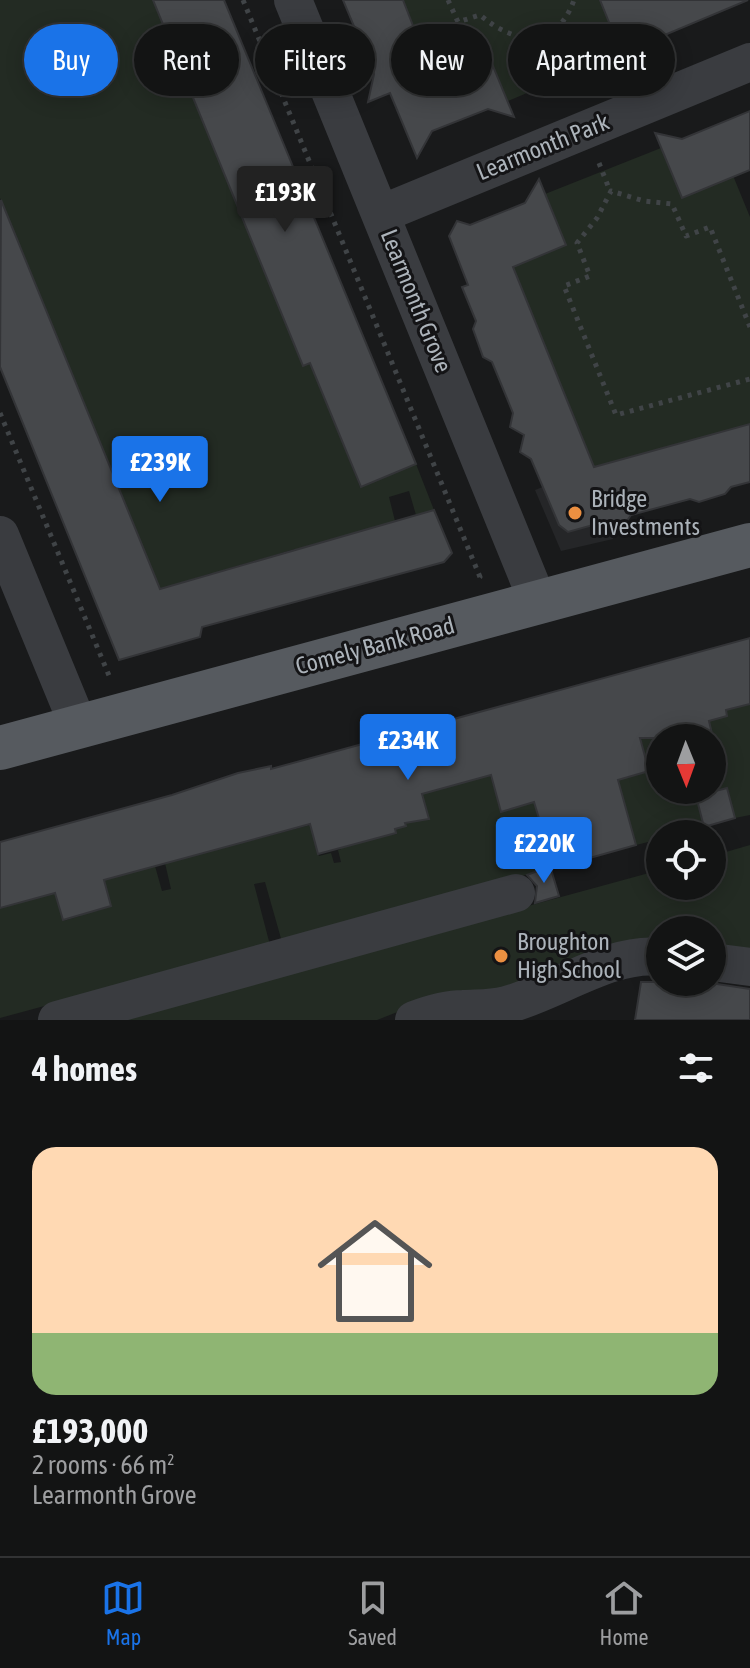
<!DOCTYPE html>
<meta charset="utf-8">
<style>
body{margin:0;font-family:"Asap Condensed",sans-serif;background:#202122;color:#f1f3f6;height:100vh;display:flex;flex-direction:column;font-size:30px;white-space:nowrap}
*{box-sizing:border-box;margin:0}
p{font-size:26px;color:#9d9ea0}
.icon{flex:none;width:44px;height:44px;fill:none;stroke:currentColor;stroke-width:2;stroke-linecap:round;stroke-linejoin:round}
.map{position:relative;height:1020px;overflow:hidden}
.sheet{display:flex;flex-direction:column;background:#131414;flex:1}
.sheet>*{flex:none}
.hud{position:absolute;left:24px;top:24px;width:702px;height:72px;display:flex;gap:16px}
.needle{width:52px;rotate:179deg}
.buttons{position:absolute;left:646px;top:724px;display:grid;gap:16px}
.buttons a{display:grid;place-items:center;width:80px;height:80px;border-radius:50%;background:#131414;box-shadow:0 4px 20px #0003,0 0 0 2px #323334;font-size:40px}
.price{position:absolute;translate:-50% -68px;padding:0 18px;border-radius:8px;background:#1a73e8;color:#fff;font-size:26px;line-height:52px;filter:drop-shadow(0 2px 4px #0008)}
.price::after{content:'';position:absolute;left:50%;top:48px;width:24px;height:18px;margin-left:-12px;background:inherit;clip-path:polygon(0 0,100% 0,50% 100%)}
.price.active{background:#222;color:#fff}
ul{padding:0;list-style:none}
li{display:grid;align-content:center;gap:16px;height:424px;padding:0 32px}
li span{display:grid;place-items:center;height:248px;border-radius:24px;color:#555}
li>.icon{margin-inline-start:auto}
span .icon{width:144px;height:144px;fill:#fffc;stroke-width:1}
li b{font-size:34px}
h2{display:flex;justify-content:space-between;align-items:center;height:96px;padding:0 32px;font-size:34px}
.tag{padding:0 28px;border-radius:36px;background:#131414;box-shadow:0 4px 20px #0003,0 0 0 2px #323334;font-size:28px;line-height:72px}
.tag.active{background:#1a73e8;color:#fff}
.dock{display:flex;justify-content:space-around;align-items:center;height:112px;border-top:2px solid #323334;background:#131414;font-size:22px;color:#9d9ea0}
.dock a{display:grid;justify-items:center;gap:4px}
.dock .active{color:#1a73e8}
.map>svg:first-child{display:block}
</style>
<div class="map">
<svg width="750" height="1020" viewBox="0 0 750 1020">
<rect width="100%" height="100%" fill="#191a1b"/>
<!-- built -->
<path fill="#252628" d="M596 466 611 520 613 539 561 551 535 490Z"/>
<!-- green -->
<path fill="#232b23" d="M0 0H153L303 366 310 363 322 392 343 384 326 402 360 487 416 464 434 510 416 515 409 491 389 497 395 521 391 522 396 541 378 526 307 546 312 567 301 570 295 549 224 570 228 589 217 592 212 573 154 591 153 572 0 198Z
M403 0H605L601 2 622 53 508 101 486 50 443 67 452 89 440 94 415 32 389 31 411 21Z
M661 148 682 198 724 180 725 156 750 217V428L640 454 572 476 590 456 512 266 566 245 545 194Z
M715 671 732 708 750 704V815L735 818 726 788 696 795 704 827 678 834H660V839L636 845 628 816 593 827 601 855 554 868 550 866 520 877 282 942 265 882 254 884 270 945 0 1018V908L55 893 63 921 80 916 79 909 97 911 111 906 104 880 155 866 162 891 171 889 165 863 310 825 319 856 331 853 334 863 341 862 338 850 341 849 332 819 379 806 387 835 396 834 395 829 406 825 399 800 428 818 422 794 490 775 501 811 649 771 642 743 635 741 683 728 660 738V790H712V754L717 752 709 725 703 722 727 715Z
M750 845V952L712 946V930H660V938L636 939 492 995 451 991 377 1020H110L660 870V886H712V856Z"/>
<!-- building -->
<path fill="#46484b" stroke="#333437" stroke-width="2" d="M153 0H224L416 464 361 487 310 363 303 366Z
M343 0H403L431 72 486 49 514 117 488 109 432 131 417 158 390 93 368 102 374 74Z
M600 0H748L643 44 627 67Z
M750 111V170L682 198 655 133 682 139Z
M539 179 566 245 513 267 594 467 750 424V482L731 487 725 494 699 502 690 499 631 515 624 525 611 520 568 532 559 525 531 459 520 452 524 435 510 427 513 413 492 362 483 357 473 329 476 321 462 287 468 285 449 236 457 221 470 225 525 203Z
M1 200 160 589 434 510 452 553 444 562 202 627 200 637 119 660 0 367Z
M750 638V704L726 710 727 716 709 721 713 738H640L649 771 618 780 636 845 554 868 534 802 501 812 491 775 422 794 429 819 405 823 406 826 395 829 396 833 318 854 310 824 104 880 111 906 63 920 55 893 0 908V842L172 795 238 773 271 766V769Z
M727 788 735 818 704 827 696 796Z
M550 866 559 896 535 903 537 886 527 875Z
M641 982H704L750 989V1020H635Z"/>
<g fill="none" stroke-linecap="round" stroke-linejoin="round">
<!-- path -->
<path stroke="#404447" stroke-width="5" stroke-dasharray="4 6" stroke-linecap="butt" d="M243 0 480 577 477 580
M448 0 458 22 480 15C514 44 556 51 574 0
M547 35 572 97
M599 163 610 191
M750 327 710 227 686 236 672 204 644 201 611 191 597 218 577 243 590 276 564 286 616 415 750 379
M0 413 110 678"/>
<!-- minor -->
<path stroke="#3a3c40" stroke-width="38" d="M293 0 538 602
M381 214 750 62
M0 535 79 727
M712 962 750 967
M57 1020 516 893
M414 1020C430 1014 446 1009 463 1009 478 1008 491 1009 506 1005 554 993 611 951 660 957"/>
<!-- major -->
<path stroke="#565a5f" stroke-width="44" d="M0 748 750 545"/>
</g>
<!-- markers -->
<g fill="#eb8f41" stroke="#141416" stroke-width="3">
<circle cx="575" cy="513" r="8"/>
<circle cx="501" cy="956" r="8"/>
</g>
<g text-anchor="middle" stroke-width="6" stroke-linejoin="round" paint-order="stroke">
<!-- street labels -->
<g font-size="24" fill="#acb3ba" stroke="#141416">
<text transform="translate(543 147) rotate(-22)" y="8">Learmonth Park</text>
<text transform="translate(416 301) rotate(68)" y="8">Learmonth Grove</text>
<text transform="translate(375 646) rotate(-15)" y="8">Comely Bank Road</text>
</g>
<!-- poi labels -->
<g font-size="24" fill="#acb3ba" stroke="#141416" text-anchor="start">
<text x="591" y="507">Bridge<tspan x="591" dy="28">Investments</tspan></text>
<text x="517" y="950">Broughton<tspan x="517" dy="28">High School</tspan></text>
</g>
</g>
</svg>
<div class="buttons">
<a><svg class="needle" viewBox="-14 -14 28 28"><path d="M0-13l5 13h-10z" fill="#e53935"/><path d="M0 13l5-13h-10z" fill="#9d9ea0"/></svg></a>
<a><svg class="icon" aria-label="locate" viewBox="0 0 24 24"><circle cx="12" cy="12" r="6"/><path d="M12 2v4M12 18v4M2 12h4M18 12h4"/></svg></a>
<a><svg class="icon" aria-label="layers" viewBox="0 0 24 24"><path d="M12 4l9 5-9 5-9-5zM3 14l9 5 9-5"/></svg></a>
</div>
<b class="price active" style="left:285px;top:234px">£193K</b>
<b class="price" style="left:160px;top:504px">£239K</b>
<b class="price" style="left:408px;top:782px">£234K</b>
<b class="price" style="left:544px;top:885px">£220K</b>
<div class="hud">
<a class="tag active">Buy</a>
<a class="tag">Rent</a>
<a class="tag">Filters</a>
<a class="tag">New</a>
<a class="tag">Apartment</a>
</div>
</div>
<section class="sheet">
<h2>4 homes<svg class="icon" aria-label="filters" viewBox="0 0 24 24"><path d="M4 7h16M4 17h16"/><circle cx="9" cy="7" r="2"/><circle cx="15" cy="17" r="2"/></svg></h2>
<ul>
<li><span style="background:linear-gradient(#ffd9b3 75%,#8fb573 0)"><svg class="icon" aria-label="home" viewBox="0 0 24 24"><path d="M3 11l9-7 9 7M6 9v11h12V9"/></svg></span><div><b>£193,000</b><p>2 rooms · 66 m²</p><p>Learmonth Grove</p></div></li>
</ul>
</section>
<nav class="dock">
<a class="active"><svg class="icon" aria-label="map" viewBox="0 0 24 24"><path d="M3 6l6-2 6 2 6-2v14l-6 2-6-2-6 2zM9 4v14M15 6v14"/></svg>Map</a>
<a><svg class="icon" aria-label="saved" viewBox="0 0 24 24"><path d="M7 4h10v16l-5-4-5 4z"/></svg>Saved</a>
<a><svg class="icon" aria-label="home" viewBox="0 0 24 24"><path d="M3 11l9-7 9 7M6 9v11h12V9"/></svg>Home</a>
</nav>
